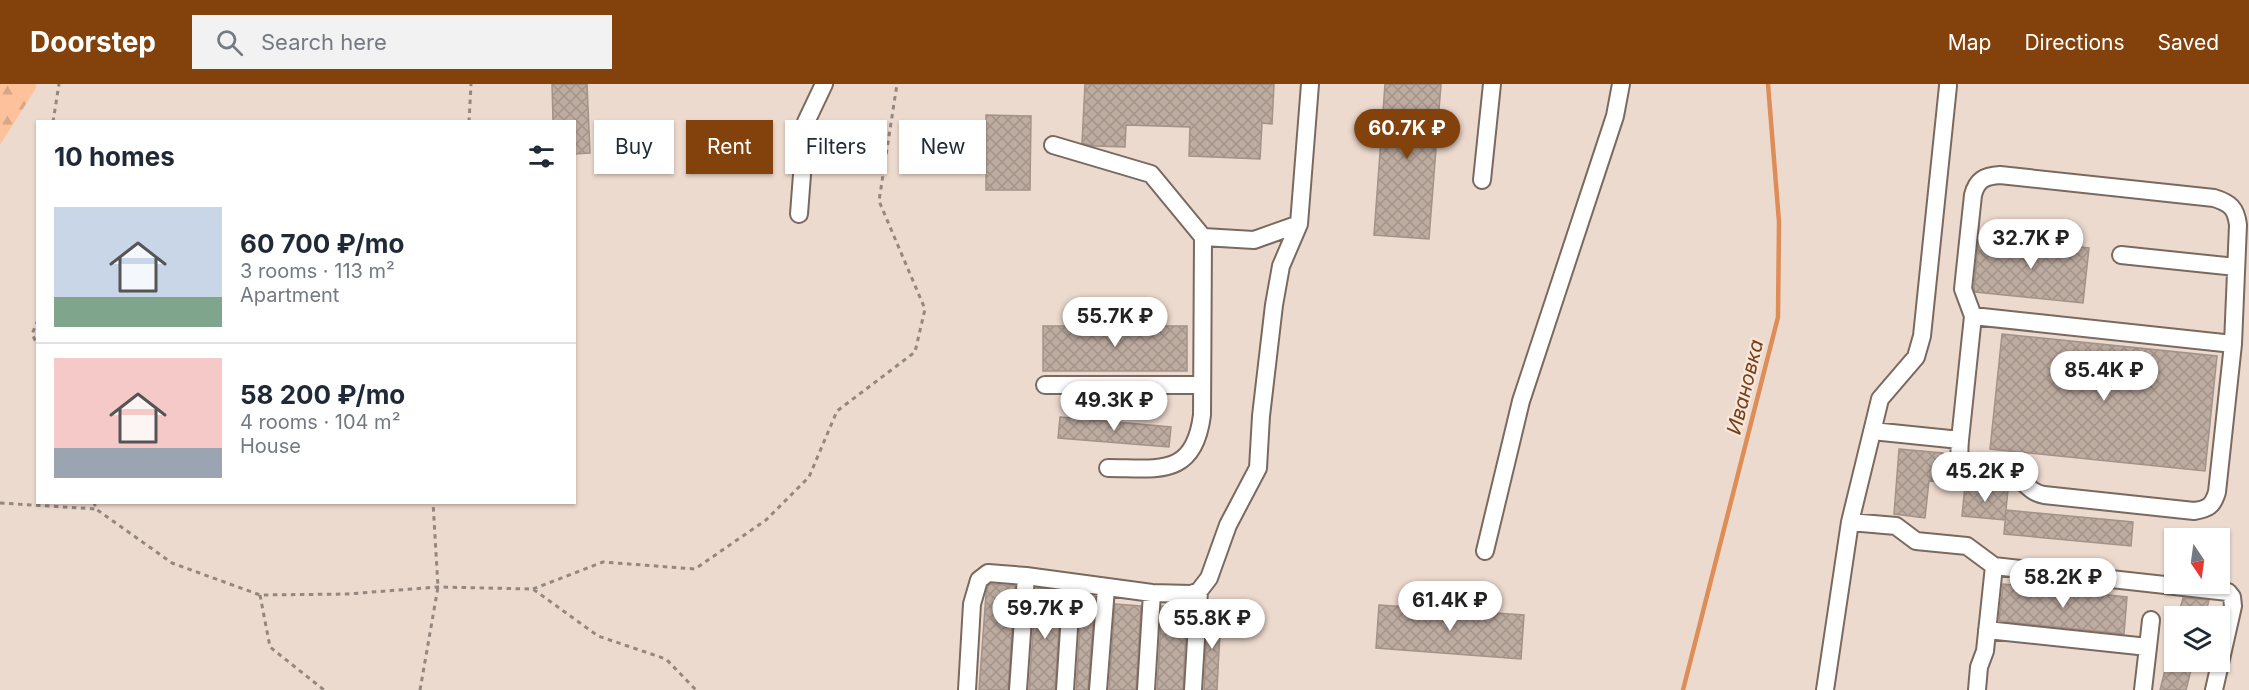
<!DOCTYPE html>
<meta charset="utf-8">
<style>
body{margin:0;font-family:Inter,sans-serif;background:#f2f2f3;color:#1f2937;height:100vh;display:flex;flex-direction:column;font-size:22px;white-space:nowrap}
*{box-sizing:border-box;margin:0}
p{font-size:20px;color:#747a83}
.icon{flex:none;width:33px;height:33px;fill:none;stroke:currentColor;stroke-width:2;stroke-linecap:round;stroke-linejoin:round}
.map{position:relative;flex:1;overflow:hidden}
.drawer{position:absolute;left:36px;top:36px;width:540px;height:384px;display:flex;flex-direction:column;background:#fff;border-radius:0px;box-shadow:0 2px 4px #0004}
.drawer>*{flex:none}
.banner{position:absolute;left:594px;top:36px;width:570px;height:54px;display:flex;gap:12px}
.needle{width:39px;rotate:167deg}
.buttons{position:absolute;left:2164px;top:444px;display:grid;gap:12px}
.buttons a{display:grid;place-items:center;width:66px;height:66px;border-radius:0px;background:#fff;box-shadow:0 2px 4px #0004;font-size:30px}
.price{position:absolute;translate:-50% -51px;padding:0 14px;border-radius:21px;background:#fff;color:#222;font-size:20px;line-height:39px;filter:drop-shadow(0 2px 3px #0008)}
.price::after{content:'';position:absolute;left:50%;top:36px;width:18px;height:14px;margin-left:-9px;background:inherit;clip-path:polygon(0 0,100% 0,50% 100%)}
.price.active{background:#83420b;color:#fff}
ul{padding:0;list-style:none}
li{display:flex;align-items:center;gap:18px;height:150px;padding:0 18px}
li+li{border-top:2px solid #e0e1e3}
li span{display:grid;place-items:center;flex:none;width:168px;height:120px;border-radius:0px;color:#555}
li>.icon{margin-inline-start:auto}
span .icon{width:72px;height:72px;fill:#fffc;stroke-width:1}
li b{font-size:26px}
h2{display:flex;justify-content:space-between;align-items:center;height:72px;padding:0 18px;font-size:26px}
.tag{padding:0 21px;border-radius:0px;background:#fff;box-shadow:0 2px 4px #0004;font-size:21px;line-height:54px}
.tag.active{background:#83420b;color:#fff}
header{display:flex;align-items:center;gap:36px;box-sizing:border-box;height:84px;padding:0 30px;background:#83420b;color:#fff}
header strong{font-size:28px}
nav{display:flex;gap:33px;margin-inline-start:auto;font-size:21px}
.search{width:420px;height:54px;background:#f2f2f3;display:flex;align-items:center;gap:15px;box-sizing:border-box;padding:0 21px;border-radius:0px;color:#747a83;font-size:22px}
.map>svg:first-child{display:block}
</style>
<header>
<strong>Doorstep</strong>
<div class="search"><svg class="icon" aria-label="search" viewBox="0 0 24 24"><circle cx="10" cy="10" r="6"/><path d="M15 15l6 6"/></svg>Search here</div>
<nav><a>Map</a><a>Directions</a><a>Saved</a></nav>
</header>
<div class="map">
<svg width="2249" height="606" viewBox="0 0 2249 606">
<defs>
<pattern id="forest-firs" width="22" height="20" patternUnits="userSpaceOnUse" patternTransform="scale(1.5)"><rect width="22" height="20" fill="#fdc19b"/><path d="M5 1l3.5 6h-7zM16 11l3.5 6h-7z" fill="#d8a585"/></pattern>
<pattern id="building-cross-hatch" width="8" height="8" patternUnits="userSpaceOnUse" patternTransform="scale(1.5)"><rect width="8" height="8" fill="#beaca1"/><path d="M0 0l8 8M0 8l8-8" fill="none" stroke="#a3938a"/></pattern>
</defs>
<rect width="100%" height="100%" fill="#eddacf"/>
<!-- forest -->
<path fill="url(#forest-firs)" d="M0 0H36V4L0 61Z"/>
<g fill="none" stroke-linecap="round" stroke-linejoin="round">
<!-- stream -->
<path stroke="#de8d57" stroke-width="4.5" d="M1683 606 1778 233 1779 138 1768 0"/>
</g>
<!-- building -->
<path fill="url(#building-cross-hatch)" stroke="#a39288" stroke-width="1.5" d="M552 0H587L590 69 574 70V38H553Z
M1085 0H1274L1272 40 1262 39 1260 75 1189 72 1190 43 1126 41 1125 63 1093 62 1082 59Z
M1385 0H1441L1429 155 1374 151Z
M986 31 1031 32 1030 106H986Z
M1979 152 2089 164 2083 219 1975 208 1974 204Z
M1043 242H1187V287H1043Z
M2002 250 2217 272 2205 387 1990 365Z
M1060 333 1171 343 1169 363 1058 354Z
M1899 365 1943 369 1940 398 1929 397 1925 434 1894 430Z
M1965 401 2008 406 2005 436 1962 432Z
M2006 426 2133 438 2131 462 2004 450Z
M991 500 1015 502 1008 606H979L986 510 988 502Z
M2003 500 2127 513 2124 550 1999 537Z
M1036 504 1061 507 1055 606H1029Z
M1082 510 1095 512 1088 606H1076Z
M2183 514 2209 516 2205 532H2178Z
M1115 520 1141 522 1136 606H1109Z
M1379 521 1524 531 1521 575 1376 564Z
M1162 522 1187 524 1183 606H1157Z
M1208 525 1221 526 1217 606H1204Z
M2167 578H2193L2186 606H2160Z"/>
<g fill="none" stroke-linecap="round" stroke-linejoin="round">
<!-- minor casing -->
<g stroke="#79695f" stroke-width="20">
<path id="minor" d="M1053 61 1151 90 1203 153 1254 156 1299 140
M1482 96 1492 0
M799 130 806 38 824 0
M2121 171 2236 183
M1973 232 1963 205 1973 111C1977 96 1984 92 2000 91L2214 114C2230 119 2236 124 2238 141L2233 260
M1045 301H1202
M1872 347 1960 356C1959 369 1958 376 1967 385 1982 388 2001 386 2015 393 2027 399 2029 408 2044 411L2194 427C2208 425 2213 422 2217 408L2233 260 1973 232 1960 356
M1108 384C1158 384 1194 394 1202 331L1203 153
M1850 438 1896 442 1916 457 1967 462 1994 482 2228 508 2232 513 2233 522 2214 606
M1485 467 1521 317 1615 32 1621 0
M1987 546 2148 563 2143 606
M2148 563 2151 536
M967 606 972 520 979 496 988 489 1026 492 1152 509 1191 510 1199 507 1209 494 1228 441 1258 384 1261 332 1274 221 1281 182 1299 140 1310 0
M1018 606 1026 492
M1065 606 1072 499
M1098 606 1106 504
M1146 606 1152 509
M1193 606 1199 507
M1825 606 1850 438 1880 315 1916 273 1922 252 1948 2
M1977 606 1979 583 1985 567 1994 482"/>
</g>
<!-- path -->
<path stroke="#94877f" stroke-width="3" stroke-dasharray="4.5 4.5" stroke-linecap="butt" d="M53 38 59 0
M469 38 471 0
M38 236 32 250 38 262
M94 418 96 425 172 479 260 511 347 510 438 503 533 505 598 552 666 575 696 606
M0 419 96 425
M533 505 603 478 695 485 766 436 809 393 837 327 915 268 925 225 879 117 897 0
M260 511 270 563 324 606
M420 606 438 503 433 418"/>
<!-- minor -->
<use href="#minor" stroke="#fff" stroke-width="16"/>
</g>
<g text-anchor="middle" stroke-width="4.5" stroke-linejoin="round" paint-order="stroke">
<!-- water labels -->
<g font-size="20" font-style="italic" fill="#754019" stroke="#fae7dc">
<text transform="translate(1745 303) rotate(-76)" y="7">Ивановка</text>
</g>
</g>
</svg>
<div class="buttons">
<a><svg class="needle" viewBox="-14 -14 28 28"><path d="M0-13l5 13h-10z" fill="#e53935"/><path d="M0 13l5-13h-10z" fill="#747a83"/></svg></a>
<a><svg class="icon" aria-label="layers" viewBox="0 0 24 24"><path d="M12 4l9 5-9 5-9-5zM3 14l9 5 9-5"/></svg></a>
</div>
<b class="price active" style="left:1407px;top:76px">60.7K ₽</b>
<b class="price" style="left:2031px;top:186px">32.7K ₽</b>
<b class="price" style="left:1115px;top:264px">55.7K ₽</b>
<b class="price" style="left:2104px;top:318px">85.4K ₽</b>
<b class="price" style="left:1114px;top:348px">49.3K ₽</b>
<b class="price" style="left:1985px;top:419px">45.2K ₽</b>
<b class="price" style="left:2063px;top:525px">58.2K ₽</b>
<b class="price" style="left:1450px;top:548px">61.4K ₽</b>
<b class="price" style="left:1045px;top:556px">59.7K ₽</b>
<b class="price" style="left:1212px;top:566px">55.8K ₽</b>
<div class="banner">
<a class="tag">Buy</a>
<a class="tag active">Rent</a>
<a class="tag">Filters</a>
<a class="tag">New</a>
</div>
<section class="drawer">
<h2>10 homes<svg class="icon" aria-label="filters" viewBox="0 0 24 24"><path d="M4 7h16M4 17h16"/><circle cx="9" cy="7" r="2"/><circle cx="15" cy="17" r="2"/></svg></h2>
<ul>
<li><span style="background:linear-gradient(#c9d6e8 75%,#7fa58c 0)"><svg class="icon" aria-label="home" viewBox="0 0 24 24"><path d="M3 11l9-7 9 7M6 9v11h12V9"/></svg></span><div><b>60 700 ₽/mo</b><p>3 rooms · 113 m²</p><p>Apartment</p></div></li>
<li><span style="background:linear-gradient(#f6c9c9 75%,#9aa5b1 0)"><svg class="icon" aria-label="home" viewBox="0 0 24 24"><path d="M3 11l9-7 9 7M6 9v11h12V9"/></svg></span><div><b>58 200 ₽/mo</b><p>4 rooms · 104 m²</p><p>House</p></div></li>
</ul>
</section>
</div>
